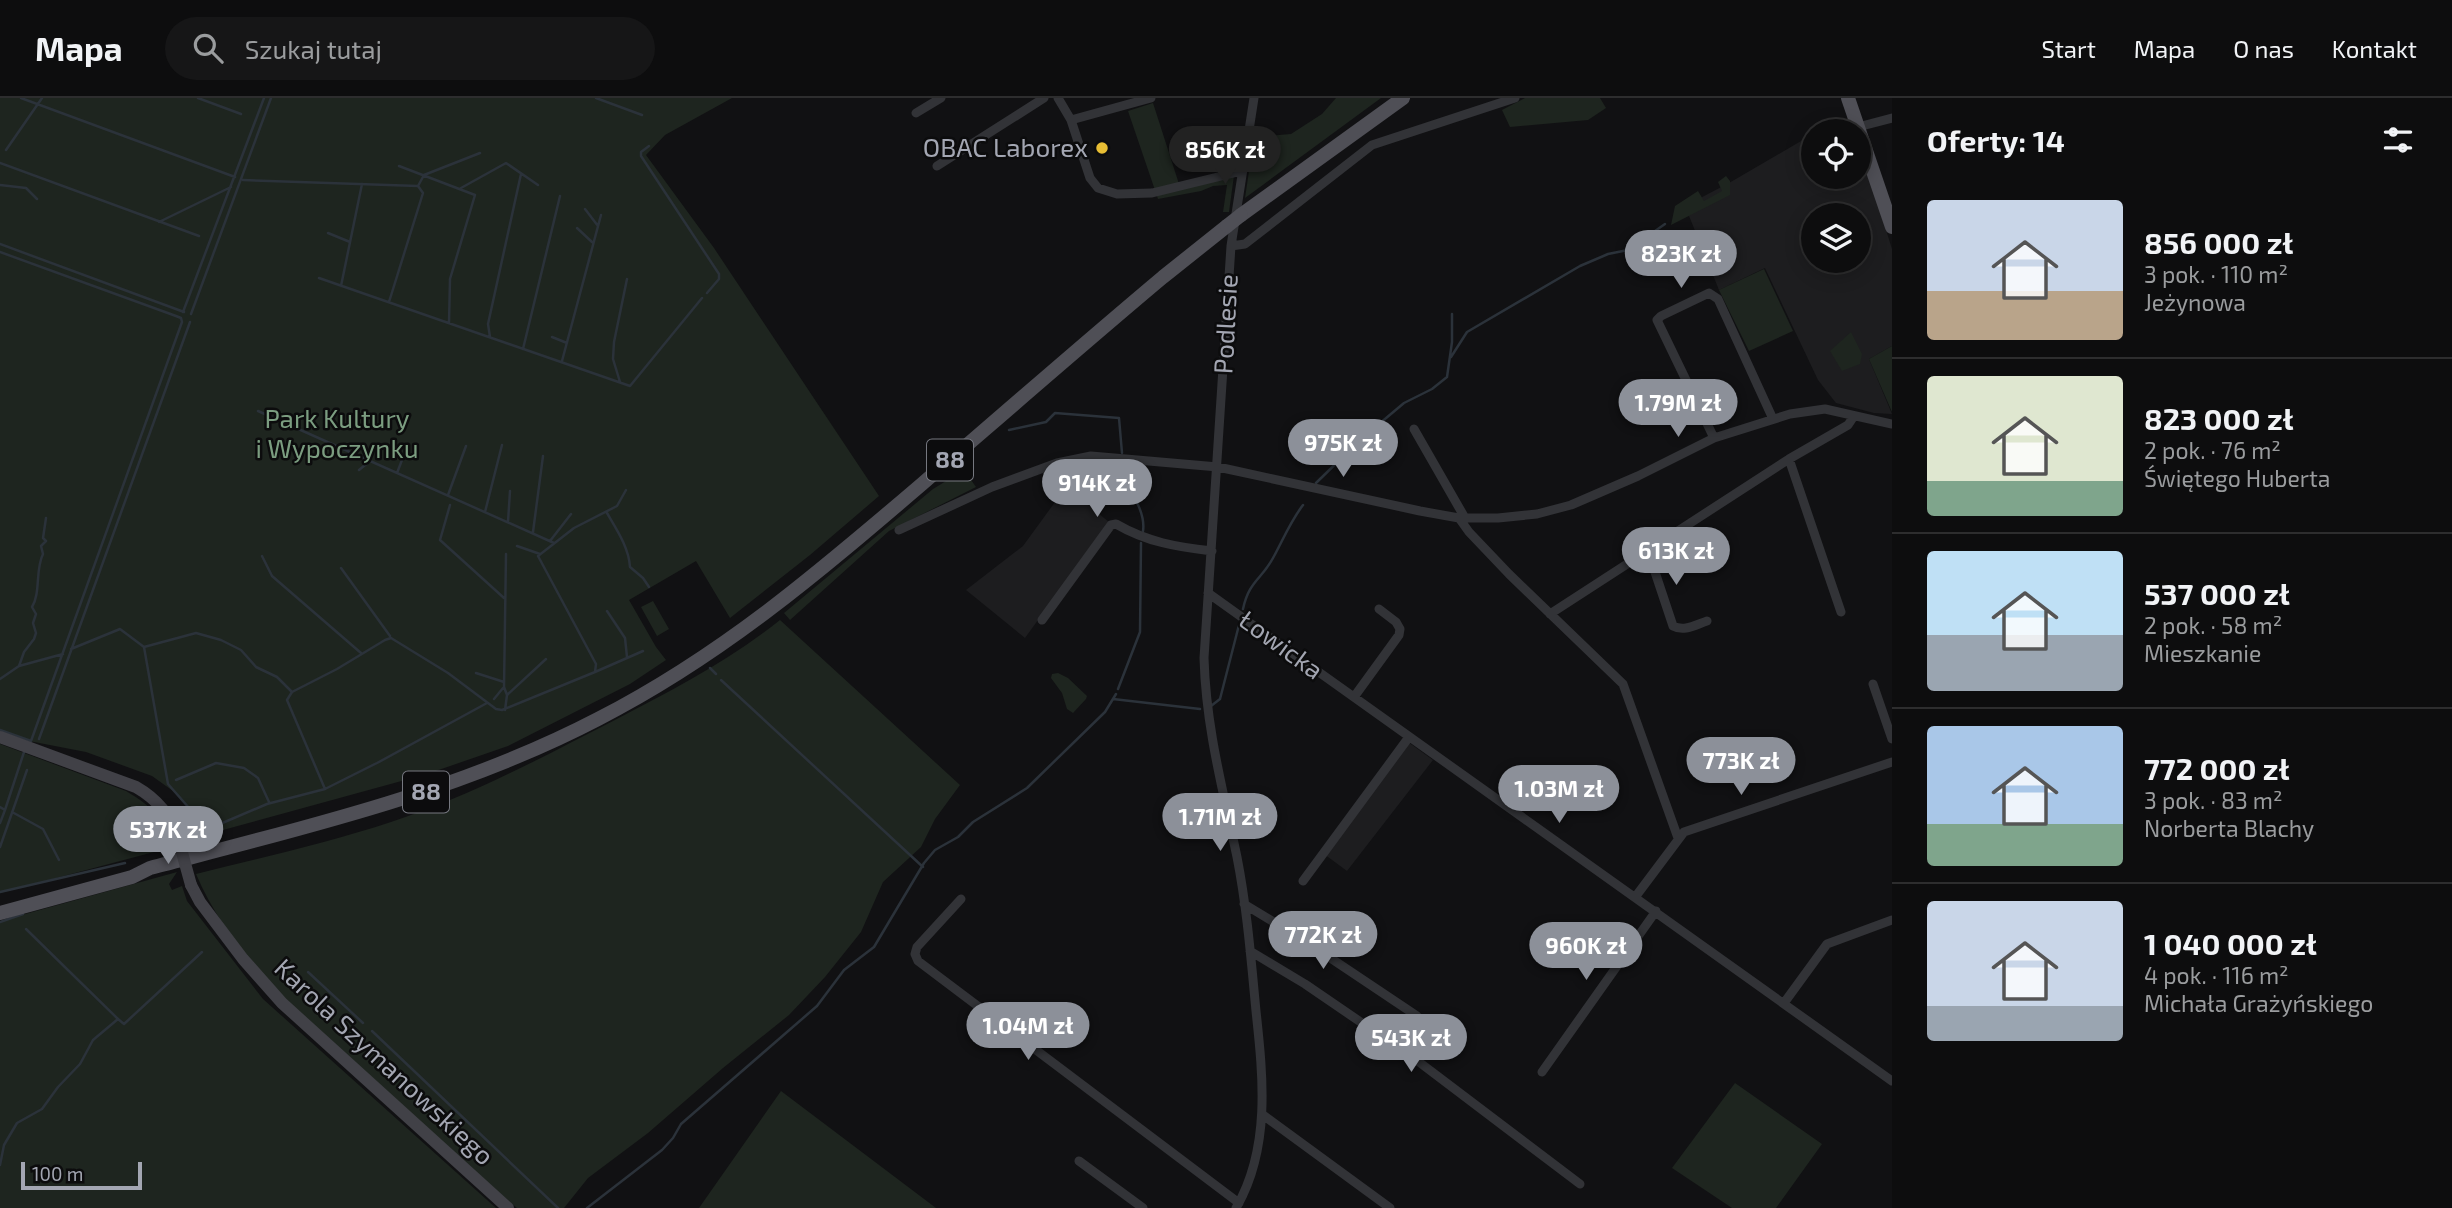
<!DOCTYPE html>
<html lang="pl">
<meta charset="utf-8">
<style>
body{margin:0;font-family:"Exo 2",sans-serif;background:#161617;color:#f1f3f6;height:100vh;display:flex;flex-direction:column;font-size:26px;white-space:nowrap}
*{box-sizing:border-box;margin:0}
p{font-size:23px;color:#9a9c9e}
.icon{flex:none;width:38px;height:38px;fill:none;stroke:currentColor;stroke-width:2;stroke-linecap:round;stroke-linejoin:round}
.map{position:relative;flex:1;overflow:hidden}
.details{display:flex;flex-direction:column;background:#0d0d0e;width:560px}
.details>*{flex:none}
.tools{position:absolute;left:1801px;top:21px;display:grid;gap:14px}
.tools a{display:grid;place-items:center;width:70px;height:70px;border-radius:50%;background:#0d0d0e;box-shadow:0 4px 18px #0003,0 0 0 2px #2d2d2e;font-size:35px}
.scale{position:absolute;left:21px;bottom:18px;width:121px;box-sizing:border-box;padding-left:7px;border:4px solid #a3a6b2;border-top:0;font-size:19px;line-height:24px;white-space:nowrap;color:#a3a6b2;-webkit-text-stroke:5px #0c0c0d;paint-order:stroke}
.price{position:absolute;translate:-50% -60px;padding:0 16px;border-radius:24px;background:#8c9099;color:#fff;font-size:23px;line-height:46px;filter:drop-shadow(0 2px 4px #0008)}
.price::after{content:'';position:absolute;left:50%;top:42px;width:21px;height:16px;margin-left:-10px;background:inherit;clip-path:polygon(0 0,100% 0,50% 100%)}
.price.active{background:#222;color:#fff}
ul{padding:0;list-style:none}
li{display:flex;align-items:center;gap:21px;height:175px;padding:0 35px}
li+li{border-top:2px solid #2d2d2e}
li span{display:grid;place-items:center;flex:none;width:196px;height:140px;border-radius:7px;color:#555}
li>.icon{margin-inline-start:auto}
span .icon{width:84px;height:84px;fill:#fffc;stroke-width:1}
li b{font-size:30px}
h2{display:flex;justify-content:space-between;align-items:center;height:84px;padding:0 35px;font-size:30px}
header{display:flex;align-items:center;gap:42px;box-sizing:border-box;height:98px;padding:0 35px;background:#0d0d0e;border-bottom:2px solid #2d2d2e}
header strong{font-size:33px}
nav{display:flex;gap:38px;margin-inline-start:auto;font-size:24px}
.search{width:490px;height:63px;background:#161617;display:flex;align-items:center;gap:18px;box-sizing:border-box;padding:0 24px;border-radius:38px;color:#9a9c9e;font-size:26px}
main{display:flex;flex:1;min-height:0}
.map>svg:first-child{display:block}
</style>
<header>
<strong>Mapa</strong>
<div class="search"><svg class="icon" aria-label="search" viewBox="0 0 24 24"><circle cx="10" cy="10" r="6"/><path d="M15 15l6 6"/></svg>Szukaj tutaj</div>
<nav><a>Start</a><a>Mapa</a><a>O nas</a><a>Kontakt</a></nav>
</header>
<main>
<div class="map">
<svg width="1892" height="1110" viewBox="0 0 1892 1110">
<rect width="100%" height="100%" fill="#111113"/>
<!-- built -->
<path fill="#1d1d1f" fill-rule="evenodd" d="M1813 36V79H1858L1859 46 1892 151V248L1869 261 1892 316 1874 315 1836 305 1818 282 1765 170 1719 192 1685 108 1729 85ZM1813 117H1858V163H1813Z
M1066 389 1109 424 1025 540 966 492 1023 448Z
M1408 644 1433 662 1347 773 1324 756Z"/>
<!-- green -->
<path fill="#1e251f" d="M0 0H732L665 37 646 57 714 150 879 398 810 457 730 520 696 463 629 502 656 549 666 562 630 586 508 648 427 676 212 735 173 693 152 678 86 654 29 643 0 632Z
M1336 0H1381L1245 100 1254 39 1291 36 1322 16Z
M1525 0H1600L1606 10 1588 22 1510 29 1502 12Z
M1153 5 1179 86 1235 70 1229 114H1223L1227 87 1213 88 1201 93 1158 101 1128 13Z
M1726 78 1730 83V97L1671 127 1675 108 1698 93 1704 103 1722 93 1718 84Z
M1764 171 1793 233 1749 253 1719 192Z
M1851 234 1862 256 1860 266 1842 273 1830 253Z
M1892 248V314L1869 261Z
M964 372 976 389 889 433 790 522 784 515 933 391Z
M653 503 669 531 657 538 641 509Z
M780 522 960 687 935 721 921 749 883 784 861 834 825 879 789 917 723 970 648 1035 588 1080 564 1110H517C454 1055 389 1001 329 943 276 893 225 844 196 776 261 760 327 745 391 724 468 699 541 660 613 623 671 593 729 563 780 522Z
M1058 575 1068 580 1087 598 1086 601 1073 615 1067 611 1062 595 1051 580 1052 576Z
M0 646 126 693C153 709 162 719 169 750L0 795Z
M177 774 169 786 172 792 182 788 187 803 263 901 496 1110H0V823Z
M1735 985 1822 1046 1776 1110H1732L1672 1070Z
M781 993 936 1110H699Z"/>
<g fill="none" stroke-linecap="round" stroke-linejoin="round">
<!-- stream -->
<path stroke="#2b323a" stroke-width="2.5" d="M21 0 235 79
M198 0 241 16
M596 0 642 17
M649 48 641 54V58L719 176V181L707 195
M6 52 42 0
M0 65 199 138
M399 68 475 97 450 181 449 225
M243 82 418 88
M0 87 26 90 37 101
M461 90 506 65 538 87
M585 111 598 128
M159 124 231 89
M577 130 592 144
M328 135 350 144
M0 146 184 214
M0 154 176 218 181 220 182 224 31 643 0 632
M319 180 630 288 702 200
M341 188 362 86
M389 204 423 95 418 88 424 77 480 55
M183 214 264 0
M191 216 271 0
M490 239 488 226 521 76
M552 239 567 245
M523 251 560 98
M1451 259 1467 234 1580 168 1608 156 1628 152 1665 126
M562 263 601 117
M620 284 613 261 614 244 627 181
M258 313 554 445
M1009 332 1046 324 1055 315 1119 320 1122 355
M1126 369 1129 375 1125 390C1137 398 1145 420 1143 433
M359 372 370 363
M397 375 402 362
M1316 385 1360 342 1404 305 1432 291 1447 279 1452 244V216
M448 397 466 348
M450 407 440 442 504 500
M485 414 502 347
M607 415C617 432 629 450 630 469L643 480 649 489
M508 424 510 393
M533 434 543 358
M550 443 571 416
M517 448 540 456
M262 458 272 478 361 555
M341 470 390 538
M1243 511C1249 483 1261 482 1273 460 1283 442 1290 424 1303 407
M607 513 625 540 627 559
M144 549 196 535 221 542 241 552 256 569 277 579 291 593
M71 551 120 531 144 549 168 686 204 727 213 729 267 706 325 691 377 665 487 605
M19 568 63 556
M710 570 716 576
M595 574 643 553
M476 575 504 584
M0 581 19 568 24 554 34 541 36 535 33 525 36 516 32 509C41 494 35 472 43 456L41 448 46 443 43 440 46 420
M721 582 923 769
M1118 591 1140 534 1141 445
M507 597 546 561
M494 601 503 590
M1113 601 1200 611
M1211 608 1220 601 1239 527
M505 612 507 597 504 589 506 456
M39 641 190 224
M176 682 216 665 244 670 258 680 269 704
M325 691 287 602 292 594 337 571 385 542 391 540 448 575 496 611 502 612 595 574 596 566 538 458 574 430 617 408 626 392
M0 709 5 712 24 654
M12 714 43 731 59 762
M0 725 5 712
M0 749 27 672
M0 794 125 765
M0 824 23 816
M26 831 118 921
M308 874 363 925
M372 933 558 1110
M0 1067 4 1047 17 1025 42 1011 58 989 80 966 93 942 118 921 124 926 202 854
M587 1110 662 1052 673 1040 681 1026 817 908 844 872 874 849 924 765 935 752 958 739 973 724 1027 690 1105 614 1116 596"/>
<!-- street -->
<path stroke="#323337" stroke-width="9" d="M1058 0 1071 22 1090 80 1098 90 1117 96 1152 95 1242 73
M916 15 941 0
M1071 22 1151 0
M1858 29 1892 20
M937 68 1044 0
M1231 148 1245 146 1372 47 1515 0
M1414 331 1465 420
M1714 340 1657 222 1661 218 1709 195 1718 201 1773 321
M1789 361 1841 514
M1459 420 1469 434 1509 476 1623 586 1678 740
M899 432 992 389 1057 365 1091 358 1218 369 1420 413 1459 420H1498L1537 416 1571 407 1638 378 1714 340 1790 316 1825 311 1892 326
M1648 453 1673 528C1684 534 1695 527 1707 523
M1208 495 1892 983
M1550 516 1789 361 1848 327 1854 318
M1042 522 1111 427 1116 426C1147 444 1177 449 1212 453
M1873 586 1892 641
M1354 599 1399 537 1400 531 1396 524 1379 511
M1303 783 1409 639
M1636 798 1684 734 1892 664
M961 801 917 849 915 856 918 863 1239 1105
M1244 806 1302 841 1417 918
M1250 853 1305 886 1419 964 1580 1086
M1784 905 1827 846 1892 822
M1542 974 1656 813
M1263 1017 1390 1110
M1079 1063 1143 1110
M1236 1110C1271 1050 1263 978 1256 913 1251 861 1247 810 1237 759 1223 692 1206 630 1204 560L1231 148 1254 0"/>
<!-- secondary -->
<path stroke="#414147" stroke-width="12" d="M0 639 136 689C157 701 171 718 178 740
M191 787 200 804 243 861 282 905 508 1110"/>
<!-- primary -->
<path stroke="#4f4f56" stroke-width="14" d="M1848 0 1892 129
M1241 117 1403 0
M0 815 132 779 150 770C303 730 458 694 598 621 721 558 818 475 922 386 1002 317 1082 247 1163 179L1227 128"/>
<!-- secondary-bridge -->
<path stroke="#414147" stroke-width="12" d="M178 740 191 787"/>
<!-- primary-bridge -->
<path stroke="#4f4f56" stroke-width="14" d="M1227 128 1241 117"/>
</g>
<!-- markers -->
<circle fill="#e7bd34" stroke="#0c0c0d" stroke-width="2.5" cx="1102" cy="50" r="7"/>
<g text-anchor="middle" stroke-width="5" stroke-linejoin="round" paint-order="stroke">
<!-- shield labels -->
<g fill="#0c0c0d" stroke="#767880" stroke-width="2">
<rect x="927" y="341.5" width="46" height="41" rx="5"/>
<rect x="403" y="673.5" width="46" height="41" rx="5"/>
</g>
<g font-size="24" font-weight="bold" fill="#a3a6b2">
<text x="950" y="370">88</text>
<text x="426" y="702">88</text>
</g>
<!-- poi labels -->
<g font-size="26" fill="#a3a6b2" stroke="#0c0c0d" text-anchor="end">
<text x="1088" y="59">OBAC Laborex</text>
</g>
<!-- street labels -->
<g font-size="26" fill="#a3a6b2" stroke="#0c0c0d">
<text transform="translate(1226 226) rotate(-87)" y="9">Podlesie</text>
<text transform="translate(1281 547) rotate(36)" y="9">Łowicka</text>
<text transform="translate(384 964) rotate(43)" y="9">Karola Szymanowskiego</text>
</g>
<!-- park labels -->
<g font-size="26" fill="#7b9d80" stroke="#0c0c0d">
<text x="337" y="330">Park Kultury<tspan x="337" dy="30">i Wypoczynku</tspan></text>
</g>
</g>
</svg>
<div class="tools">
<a><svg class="icon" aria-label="locate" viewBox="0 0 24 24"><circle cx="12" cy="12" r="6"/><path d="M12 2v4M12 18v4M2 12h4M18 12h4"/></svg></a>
<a><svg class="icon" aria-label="layers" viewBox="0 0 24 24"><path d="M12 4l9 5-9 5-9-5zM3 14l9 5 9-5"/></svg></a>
</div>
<div class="scale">100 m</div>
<b class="price active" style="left:1225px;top:88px">856K zł</b>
<b class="price" style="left:1681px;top:192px">823K zł</b>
<b class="price" style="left:1678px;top:341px">1.79M zł</b>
<b class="price" style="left:1343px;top:381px">975K zł</b>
<b class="price" style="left:1097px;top:421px">914K zł</b>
<b class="price" style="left:1676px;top:489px">613K zł</b>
<b class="price" style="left:1741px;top:699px">773K zł</b>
<b class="price" style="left:1559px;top:727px">1.03M zł</b>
<b class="price" style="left:1220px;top:755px">1.71M zł</b>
<b class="price" style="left:168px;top:768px">537K zł</b>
<b class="price" style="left:1323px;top:873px">772K zł</b>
<b class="price" style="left:1586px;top:884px">960K zł</b>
<b class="price" style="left:1028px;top:964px">1.04M zł</b>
<b class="price" style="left:1411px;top:976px">543K zł</b>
</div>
<section class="details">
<h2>Oferty: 14<svg class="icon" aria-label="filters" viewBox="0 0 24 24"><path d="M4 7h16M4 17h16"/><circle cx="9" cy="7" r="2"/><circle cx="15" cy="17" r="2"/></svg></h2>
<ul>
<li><span style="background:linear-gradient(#c9d6e8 65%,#b9a48a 0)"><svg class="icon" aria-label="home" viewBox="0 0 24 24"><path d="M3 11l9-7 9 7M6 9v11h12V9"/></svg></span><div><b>856 000 zł</b><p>3 pok. · 110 m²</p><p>Jeżynowa</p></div></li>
<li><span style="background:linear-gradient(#dfe7d0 75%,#7fa58c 0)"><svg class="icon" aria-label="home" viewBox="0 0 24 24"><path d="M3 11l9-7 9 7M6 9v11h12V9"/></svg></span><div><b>823 000 zł</b><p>2 pok. · 76 m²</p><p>Świętego Huberta</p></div></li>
<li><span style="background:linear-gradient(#bfe0f5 60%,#9aa5b1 0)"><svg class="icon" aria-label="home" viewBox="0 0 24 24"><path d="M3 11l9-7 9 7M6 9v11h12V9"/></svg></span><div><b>537 000 zł</b><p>2 pok. · 58 m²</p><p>Mieszkanie</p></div></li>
<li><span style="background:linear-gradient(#a9c7e8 70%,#7fa58c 0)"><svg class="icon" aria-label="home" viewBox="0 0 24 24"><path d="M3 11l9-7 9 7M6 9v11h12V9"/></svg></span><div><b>772 000 zł</b><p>3 pok. · 83 m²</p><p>Norberta Blachy</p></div></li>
<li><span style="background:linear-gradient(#c9d6e8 75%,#9aa5b1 0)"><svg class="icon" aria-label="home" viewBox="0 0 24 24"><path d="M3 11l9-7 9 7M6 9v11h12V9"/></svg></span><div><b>1 040 000 zł</b><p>4 pok. · 116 m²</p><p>Michała Grażyńskiego</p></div></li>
</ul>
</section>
</main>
